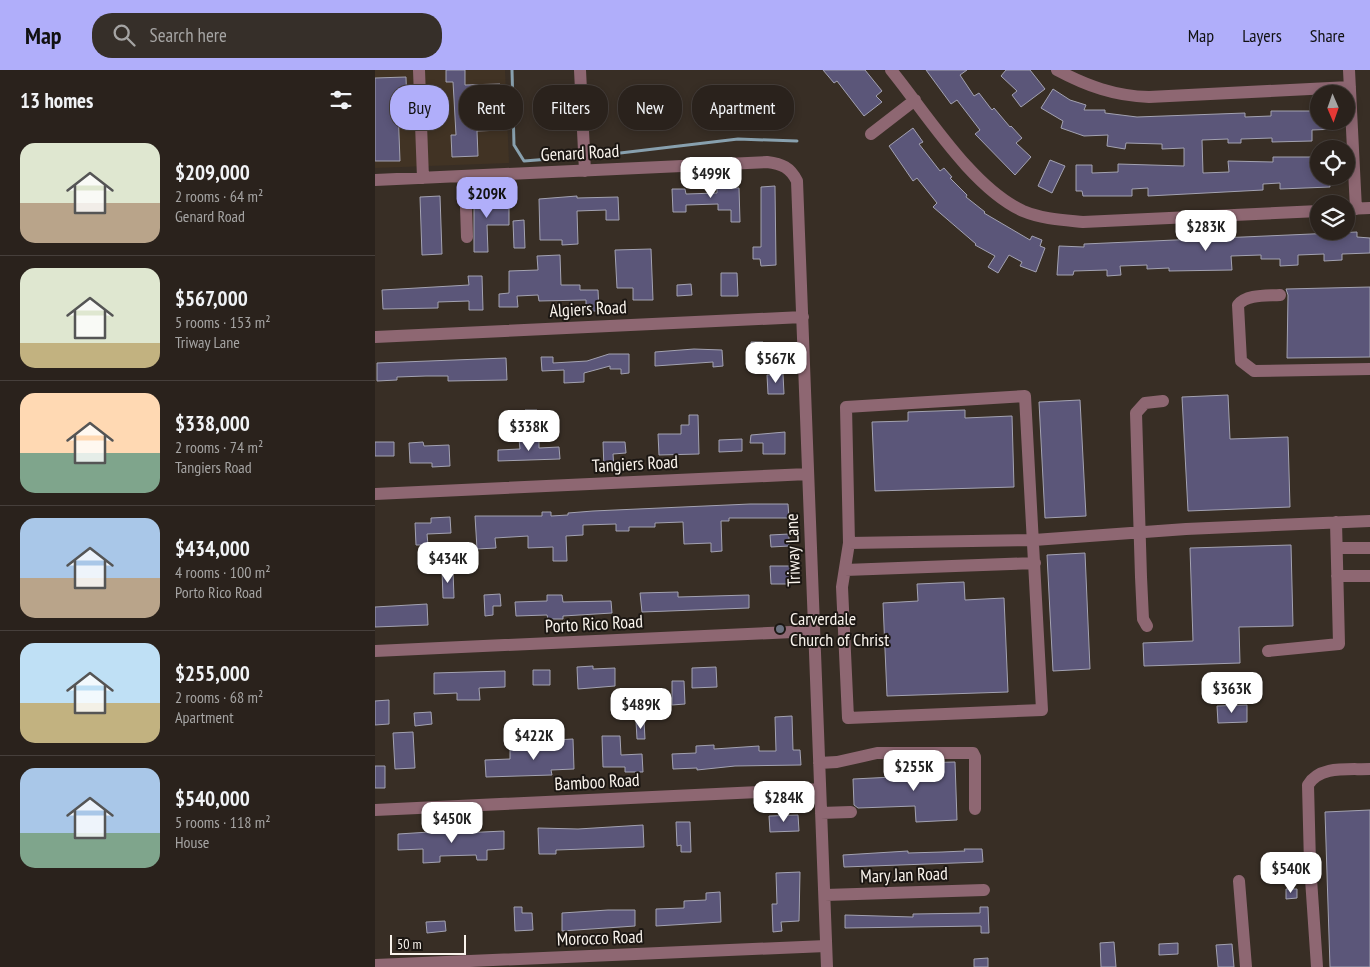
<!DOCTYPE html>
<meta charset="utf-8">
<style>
body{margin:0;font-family:"PT Sans Narrow",sans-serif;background:#362f29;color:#f1f3f6;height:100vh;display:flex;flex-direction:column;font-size:19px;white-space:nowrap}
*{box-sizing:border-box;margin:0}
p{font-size:16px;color:#a5a4a3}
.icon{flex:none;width:28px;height:28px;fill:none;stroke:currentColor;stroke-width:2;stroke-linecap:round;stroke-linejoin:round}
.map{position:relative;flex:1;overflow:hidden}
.panel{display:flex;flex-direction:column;background:#2a221c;width:375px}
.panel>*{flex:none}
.hud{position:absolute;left:15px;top:15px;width:475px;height:45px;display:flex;gap:10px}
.needle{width:32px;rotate:178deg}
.controls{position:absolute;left:935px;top:15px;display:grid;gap:10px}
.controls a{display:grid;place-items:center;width:45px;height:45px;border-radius:50%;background:#2a221c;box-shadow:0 2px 8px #0003,0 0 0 1px #463f3b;font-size:25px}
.scale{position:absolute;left:15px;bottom:12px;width:76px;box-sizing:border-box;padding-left:5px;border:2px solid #f9f3ec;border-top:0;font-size:14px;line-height:18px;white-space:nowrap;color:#f9f3ec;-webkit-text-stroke:4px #1c1713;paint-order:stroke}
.price{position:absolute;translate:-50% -42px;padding:0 11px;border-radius:10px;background:#fff;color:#222;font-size:16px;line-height:32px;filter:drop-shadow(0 1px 2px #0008)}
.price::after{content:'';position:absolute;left:50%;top:30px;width:15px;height:11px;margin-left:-8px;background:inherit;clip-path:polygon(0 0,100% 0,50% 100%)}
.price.current{background:#b0aefa;color:#111}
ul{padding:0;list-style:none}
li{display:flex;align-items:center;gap:15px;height:125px;padding:0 20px}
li+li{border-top:1px solid #463f3b}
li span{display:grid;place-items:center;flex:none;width:140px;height:100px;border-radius:15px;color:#555}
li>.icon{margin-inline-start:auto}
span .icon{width:60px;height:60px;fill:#fffc;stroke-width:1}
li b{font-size:21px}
h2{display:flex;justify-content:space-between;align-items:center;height:60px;padding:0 20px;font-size:21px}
.pill{padding:0 18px;border-radius:20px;background:#2a221c;box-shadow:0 2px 8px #0003,0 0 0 1px #463f3b;font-size:18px;line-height:45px}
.pill.current{background:#b0aefa;color:#111}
header{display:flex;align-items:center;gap:30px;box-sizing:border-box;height:70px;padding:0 25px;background:#b0aefa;color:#111}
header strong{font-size:24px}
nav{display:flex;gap:28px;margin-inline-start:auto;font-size:18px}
.search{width:350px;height:45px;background:#362f29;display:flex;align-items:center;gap:12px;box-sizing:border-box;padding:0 18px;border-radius:20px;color:#a5a4a3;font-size:19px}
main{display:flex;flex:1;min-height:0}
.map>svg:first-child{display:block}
</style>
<header>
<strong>Map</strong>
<div class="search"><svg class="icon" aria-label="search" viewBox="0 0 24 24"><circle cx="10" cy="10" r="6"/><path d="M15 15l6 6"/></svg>Search here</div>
<nav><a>Map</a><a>Layers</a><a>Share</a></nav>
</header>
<main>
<section class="panel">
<h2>13 homes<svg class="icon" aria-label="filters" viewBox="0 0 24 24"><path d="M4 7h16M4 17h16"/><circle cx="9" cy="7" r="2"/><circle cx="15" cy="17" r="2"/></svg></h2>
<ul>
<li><span style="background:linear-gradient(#dfe7d0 60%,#b9a48a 0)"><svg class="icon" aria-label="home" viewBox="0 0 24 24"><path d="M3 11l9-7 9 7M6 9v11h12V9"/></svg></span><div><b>$209,000</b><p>2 rooms · 64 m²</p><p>Genard Road</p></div></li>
<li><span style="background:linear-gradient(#dfe7d0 75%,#c2b280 0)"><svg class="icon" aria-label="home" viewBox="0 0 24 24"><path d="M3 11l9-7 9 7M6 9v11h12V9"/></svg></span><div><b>$567,000</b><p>5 rooms · 153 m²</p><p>Triway Lane</p></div></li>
<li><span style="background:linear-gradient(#ffd9b3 60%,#7fa58c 0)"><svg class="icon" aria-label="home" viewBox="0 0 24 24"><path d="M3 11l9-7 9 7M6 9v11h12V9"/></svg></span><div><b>$338,000</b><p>2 rooms · 74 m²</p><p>Tangiers Road</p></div></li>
<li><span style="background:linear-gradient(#a9c7e8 60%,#b9a48a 0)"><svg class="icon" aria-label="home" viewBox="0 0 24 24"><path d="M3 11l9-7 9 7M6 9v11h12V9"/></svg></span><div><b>$434,000</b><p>4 rooms · 100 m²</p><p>Porto Rico Road</p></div></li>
<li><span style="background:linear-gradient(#bfe0f5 60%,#c2b280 0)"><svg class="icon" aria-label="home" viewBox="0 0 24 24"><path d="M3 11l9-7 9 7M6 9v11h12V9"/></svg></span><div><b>$255,000</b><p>2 rooms · 68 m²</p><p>Apartment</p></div></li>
<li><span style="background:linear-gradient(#a9c7e8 65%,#7fa58c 0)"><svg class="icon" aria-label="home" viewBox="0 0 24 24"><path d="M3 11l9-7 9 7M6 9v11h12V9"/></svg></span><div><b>$540,000</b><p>5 rooms · 118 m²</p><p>House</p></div></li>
</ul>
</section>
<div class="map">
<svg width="995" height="897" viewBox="0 0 995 897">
<rect width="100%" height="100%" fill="#382e25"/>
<!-- built -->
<path fill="#413324" d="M0 0H130L134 93 0 98Z"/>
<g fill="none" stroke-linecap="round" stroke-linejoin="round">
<!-- stream -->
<path stroke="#88a0ae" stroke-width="3" d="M137 0 139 75 149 91 200 87
M220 86 363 69 422 71"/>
</g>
<!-- building -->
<path fill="#5b5679" stroke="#a3a2b1" d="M71 0H90V15L125 14 127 60 102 61 103 86 77 87 76 65H81L79 29 78 12H71Z
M448 0H490L507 21 501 26 507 32 489 46 462 11 459 13Z
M551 0H592L585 5 599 26 604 23 617 40 619 38 635 57 636 56 647 68 641 73 656 87 640 105 600 64 605 60 582 30 576 34Z
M631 0H655L670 19 646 37 637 25 642 21 626 6Z
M31 7 32 38H23L25 91H0V8Z
M678 19 695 30 711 35 709 40H730V43L762 47 870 43V47L896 46V41H944V51H961V59L937 60V71L897 72V68L866 69V73H853V69L827 70 828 103 854 102 853 91 898 92V87H944V106H954L955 117 905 119V113L888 114V120L773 126V118L757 119V126H708L707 121H701V95H717V103L743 102V94L809 96V78L787 79V74L751 73 750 79 732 76 733 65 709 66 686 58 688 51 666 38Z
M538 58 548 72 544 74 565 101 569 98 577 107 575 108 592 125 591 127 610 142 609 143 655 170 657 166 667 170 665 176 670 178 661 202 645 196 647 192 634 185 623 203 613 197 620 186 600 175 601 174 558 137 562 133 542 108 538 111 514 76Z
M675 90 690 96 677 123 663 116Z
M356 109 357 118H364L365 152H356V140H343V134L311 135V142H298L297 119H310L311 124 342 123V110Z
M400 116 401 195 386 196 385 189H378V177H386V117Z
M99 123H111V132H134V155H112L113 182H99Z
M65 126 67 184 47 185 45 127Z
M202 126V128L243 127 244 150H231V140L202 141 203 174 187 175V170H165L164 129Z
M149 150 150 178H139L138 151Z
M982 162V167L995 168V183L967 184V190L949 191V184L923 185V195L905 196V189H886V185L856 186 857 200 794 201V198L772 199V195L745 196 746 205 732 206V200L699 201 698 205H682L684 176 709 177V174Z
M276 179 278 230H258V218H242L240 180Z
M185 185 186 215H205V220H223L224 241H211V230L164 231 163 225 142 226 143 237H124V224L134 223V201L163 200 162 186Z
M346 203H362L363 226H346Z
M93 206H107L108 240H94V231L63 232V238L8 239 7 220 94 215Z
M316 214 317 225 302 226V215Z
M995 217V287L912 288 913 225 911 219Z
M376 272H388L389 294 377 295Z
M319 279 347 280 348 296 338 297V292L280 296V282Z
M234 284H254V303L246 304V299H235V296L209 303V312L189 313V300L167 301 166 287H178V293L212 291Z
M131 288 132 310 73 311V306H51L22 307V310L2 311V293Z
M408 304 409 324H393L392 305Z
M853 325 855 369 913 367 915 437 813 441 807 327Z
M705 330 711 446 670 448 664 332Z
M150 340H162L163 351 150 352Z
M590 340V348L637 346 639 417 500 421 497 352 533 351V342Z
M314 345H323L324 384 284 385 283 364H306V355H314Z
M410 362V384H388V373H375L376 365Z
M164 368V378L184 377 185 389 123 391V380L145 379 144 369Z
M367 369V381L344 382V370Z
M0 372H19V386H0Z
M48 372 49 376 74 375 75 396 57 397V393H35L34 373Z
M228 372H250L251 383 238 384 239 399H229Z
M375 434H413L414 448H354V451H346L347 481 336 482V473L309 474 308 452 280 453V457H254V461H241V454L208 455V465L191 466 192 491H178V477L153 478V466L120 468 121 478 102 479 100 446H167V442H176V446L193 445V443L218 441Z
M75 447 76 463 52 464 53 475H41L40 453H56V448Z
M414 464V476L396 477 395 465Z
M916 475 918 556 864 557 865 593 769 596 768 573 818 571 815 478Z
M710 483 715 599 678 601 672 485Z
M395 496H417V514H396Z
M67 500H78L79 528H68Z
M589 512 590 530 629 528 633 622 512 626 508 533 543 531 542 514Z
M303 522V527L374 525V538L267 542 265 523Z
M125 524 126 536H118V545L110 546 109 525Z
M172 525H187L188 532 236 531 237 543 188 546V549H173L172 545 141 546 140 532 172 531Z
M52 534 53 555 0 557V537Z
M218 596V599L240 598V616L203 619 202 597Z
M341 597 342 617 317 618V598Z
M158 600H175V615H158Z
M130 601V617L104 618 105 630H82V623L59 624V603Z
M297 611H309L310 634 297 635Z
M14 630V654L0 655V631Z
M872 635V652L843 653 842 636Z
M56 642 57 654 40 656 39 643Z
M417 646 418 680H425L426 695 360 696 322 700V698L298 699 297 684 321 683V676L339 675V679L384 676V681H401L400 647Z
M261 651H269L270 669H262Z
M38 662 40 698 20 699 18 663Z
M227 666H245L246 685 267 684 268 702H250V697H228Z
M198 669 199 699 176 700 177 705 111 707 110 690 135 689V678L182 677 181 670Z
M580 692 582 750 541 752 540 736 483 738 479 735 478 709 539 706V693Z
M0 696H10V718H0Z
M995 740V897H955L950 742Z
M423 745 424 761 395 762 394 746Z
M301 752H315L316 782H306V775L302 776Z
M268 755 269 777 181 780V784H164L163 758 203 759Z
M87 760V763L129 761V779L112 780V790H102L101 785 65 786V792L48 793V779L23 780V764Z
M589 779H607L608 792 469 797 468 785 533 781V783L567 782 590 781Z
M425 802 424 851 406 852 407 861 398 862 397 834H402L401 803Z
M911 819H922V828L911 829Z
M345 822 346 852 281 856V839L309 838V831L331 830V823Z
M139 837H147V843H157L158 860 140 861Z
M605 837H613L614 863H606V856L470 858V845L538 847V844L605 843Z
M233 840H260V856L187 861V843Z
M70 851 71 861 52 863 51 852Z
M739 872 741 897H726L725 873Z
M803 873V884L784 885V874Z
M857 874 859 897H843L841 875Z
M613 888V897H599V889Z"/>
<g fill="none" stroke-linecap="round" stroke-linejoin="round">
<!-- minor -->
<path stroke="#8e6772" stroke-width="12" d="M44 0 48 108
M205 0 210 101
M516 0C551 43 597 118 648 141 667 149 688 150 708 152L944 141
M682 0C712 16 740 26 774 27L975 17
M974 0 981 139
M496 64 540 30
M90 106 92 167
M0 110 392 92C407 94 415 97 422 111L452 897
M971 139 995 138
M905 225C892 226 872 224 863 235L866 291 879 301 995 299
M0 267 428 247
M650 326 667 640 473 648 467 517 474 473 471 337Z
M0 424 433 404
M474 473 659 470 811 459 995 451
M962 478H995
M470 500 660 493
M962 506H995
M772 556 768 549 766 507 761 343 770 333 788 331
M0 581 439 561
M893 581 964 574 961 452
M444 693 462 692 502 683H598L600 687V739
M0 740 445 719
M446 743 476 742
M864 811 871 897
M450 825 609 820
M0 895 451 876
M942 897 935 794 933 715C945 695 974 700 995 699"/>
</g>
<!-- markers -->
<circle fill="#6b7280" stroke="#1c1713" stroke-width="2" cx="405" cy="559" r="5"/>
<g text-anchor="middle" stroke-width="4" stroke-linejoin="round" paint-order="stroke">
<!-- street labels -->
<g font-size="18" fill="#f9f3ec" stroke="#1c1713">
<text transform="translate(205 83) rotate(-3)" y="6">Genard Road</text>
<text transform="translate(213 239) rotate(-3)" y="6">Algiers Road</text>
<text transform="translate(260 394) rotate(-3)" y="6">Tangiers Road</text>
<text transform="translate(418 480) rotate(-92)" y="6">Triway Lane</text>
<text transform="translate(219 554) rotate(-3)" y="6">Porto Rico Road</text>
<text transform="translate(222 712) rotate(-3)" y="6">Bamboo Road</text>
<text transform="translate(529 805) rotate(-2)" y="6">Mary Jan Road</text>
<text transform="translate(225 868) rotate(-2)" y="6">Morocco Road</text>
</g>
<!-- poi labels -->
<g font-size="18" fill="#f9f3ec" stroke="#1c1713" text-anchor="start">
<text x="415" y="555">Carverdale<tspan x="415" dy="21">Church of Christ</tspan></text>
</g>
</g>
</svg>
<div class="controls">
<a><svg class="needle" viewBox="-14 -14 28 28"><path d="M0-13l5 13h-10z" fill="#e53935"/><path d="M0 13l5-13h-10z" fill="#a5a4a3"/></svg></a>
<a><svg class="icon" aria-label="locate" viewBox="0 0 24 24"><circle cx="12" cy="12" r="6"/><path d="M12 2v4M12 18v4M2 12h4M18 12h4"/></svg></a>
<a><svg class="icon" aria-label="layers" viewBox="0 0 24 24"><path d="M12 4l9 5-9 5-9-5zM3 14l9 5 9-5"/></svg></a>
</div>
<div class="scale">50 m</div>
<b class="price" style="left:336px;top:129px">$499K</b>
<b class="price current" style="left:112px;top:149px">$209K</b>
<b class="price" style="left:831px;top:182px">$283K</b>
<b class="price" style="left:401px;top:314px">$567K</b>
<b class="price" style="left:154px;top:382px">$338K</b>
<b class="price" style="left:73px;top:514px">$434K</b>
<b class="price" style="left:857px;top:644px">$363K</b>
<b class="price" style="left:266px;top:660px">$489K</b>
<b class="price" style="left:159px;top:691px">$422K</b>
<b class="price" style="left:539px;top:722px">$255K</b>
<b class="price" style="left:409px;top:753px">$284K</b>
<b class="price" style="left:77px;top:774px">$450K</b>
<b class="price" style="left:916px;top:824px">$540K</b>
<div class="hud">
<a class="pill current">Buy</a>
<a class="pill">Rent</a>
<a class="pill">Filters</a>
<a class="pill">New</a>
<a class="pill">Apartment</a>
</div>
</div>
</main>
